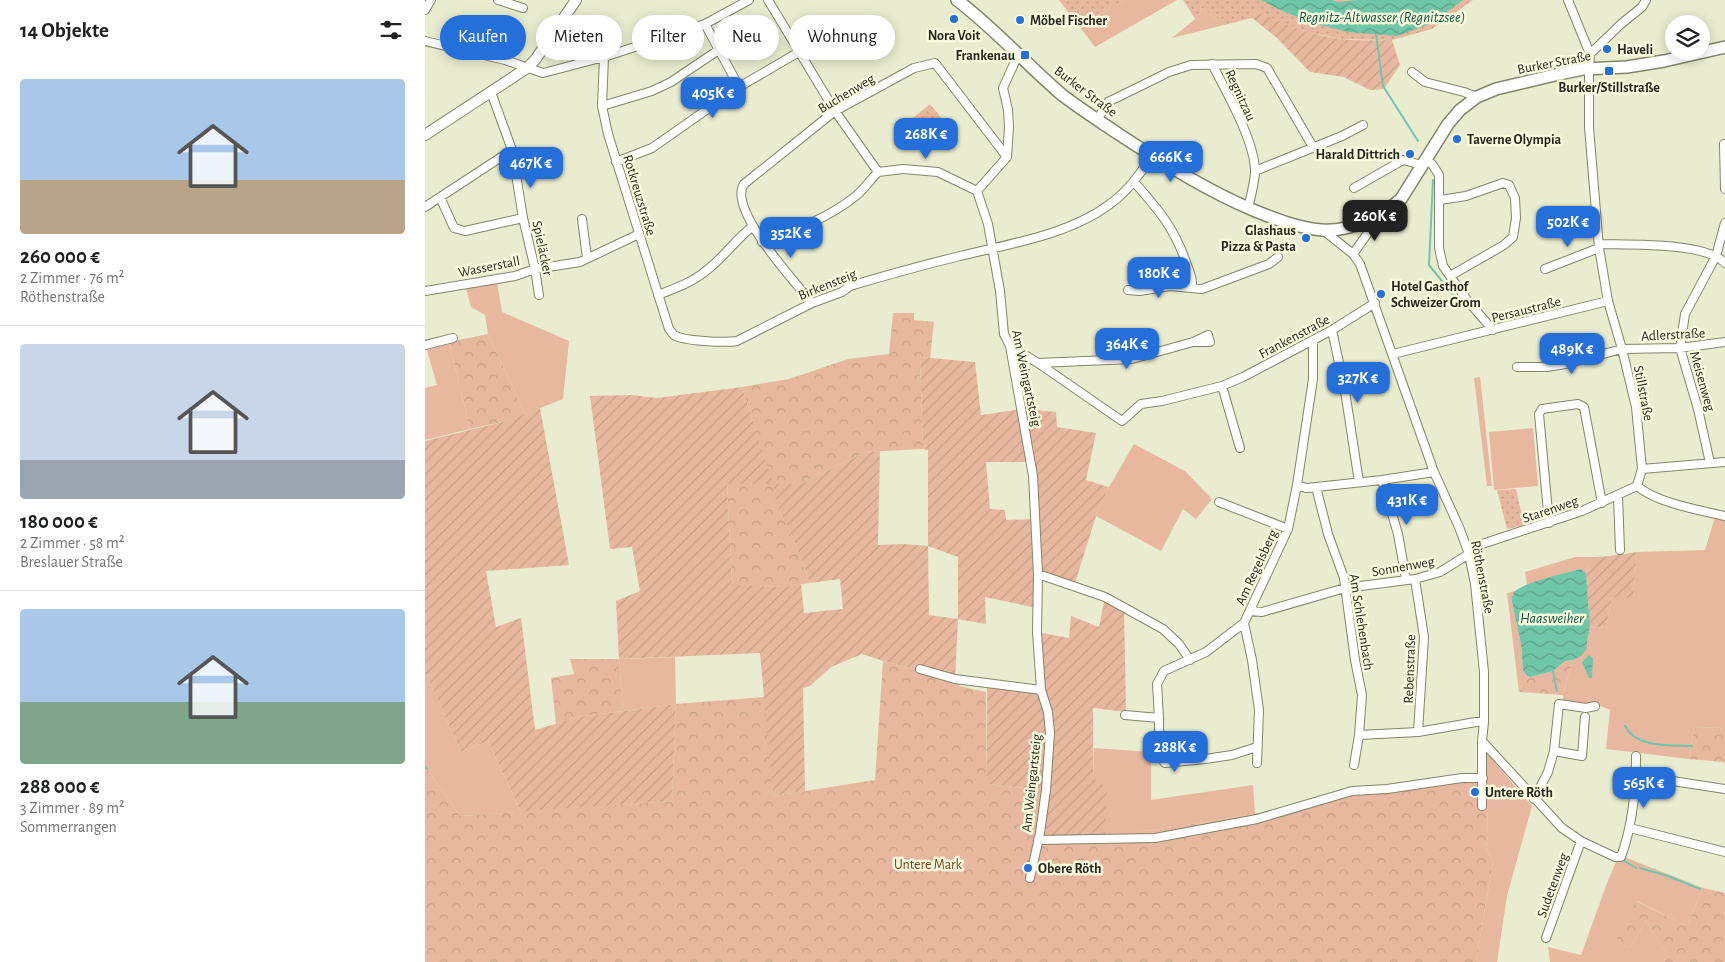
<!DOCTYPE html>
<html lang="de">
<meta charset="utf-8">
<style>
body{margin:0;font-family:"Alegreya Sans",sans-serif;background:#f6f6f6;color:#202124;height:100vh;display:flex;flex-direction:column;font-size:19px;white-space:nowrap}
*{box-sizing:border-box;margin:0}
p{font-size:16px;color:#757577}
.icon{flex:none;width:28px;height:28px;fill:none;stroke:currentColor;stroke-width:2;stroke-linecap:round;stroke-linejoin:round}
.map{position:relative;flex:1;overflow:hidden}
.details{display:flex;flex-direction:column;background:#fff;width:425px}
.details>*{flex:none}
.guide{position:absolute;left:15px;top:15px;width:475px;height:45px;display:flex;gap:10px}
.fabs{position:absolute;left:1240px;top:15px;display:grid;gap:10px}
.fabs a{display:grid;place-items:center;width:45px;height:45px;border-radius:50%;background:#fff;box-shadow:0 2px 12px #0003;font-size:25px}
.price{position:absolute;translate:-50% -42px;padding:0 11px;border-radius:10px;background:#256fdb;color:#fff;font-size:16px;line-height:32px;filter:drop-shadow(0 1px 2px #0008)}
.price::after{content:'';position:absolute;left:50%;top:30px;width:15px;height:11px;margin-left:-8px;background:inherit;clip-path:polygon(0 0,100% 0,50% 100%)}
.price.on{background:#222;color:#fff}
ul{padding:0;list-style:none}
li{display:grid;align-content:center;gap:10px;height:265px;padding:0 20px}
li+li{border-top:1px solid #e0e0e0}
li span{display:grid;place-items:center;height:155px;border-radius:5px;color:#555}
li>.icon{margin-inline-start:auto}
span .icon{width:90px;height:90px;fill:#fffc;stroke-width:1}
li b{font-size:21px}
h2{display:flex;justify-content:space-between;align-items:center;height:60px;padding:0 20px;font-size:21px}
.chip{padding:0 18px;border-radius:22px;background:#fff;box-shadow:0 2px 12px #0003;font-size:18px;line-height:45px}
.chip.on{background:#256fdb;color:#fff}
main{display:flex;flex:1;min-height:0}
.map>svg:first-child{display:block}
</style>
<main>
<section class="details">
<h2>14 Objekte<svg class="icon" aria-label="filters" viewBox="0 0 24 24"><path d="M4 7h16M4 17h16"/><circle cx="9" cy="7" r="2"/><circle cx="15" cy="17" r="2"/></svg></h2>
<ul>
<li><span style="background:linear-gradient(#a9c7e8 65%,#b9a48a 0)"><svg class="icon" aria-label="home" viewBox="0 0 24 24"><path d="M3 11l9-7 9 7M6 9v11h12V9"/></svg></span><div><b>260 000 €</b><p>2 Zimmer · 76 m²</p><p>Röthenstraße</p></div></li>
<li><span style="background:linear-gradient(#c9d6e8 75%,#9aa5b1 0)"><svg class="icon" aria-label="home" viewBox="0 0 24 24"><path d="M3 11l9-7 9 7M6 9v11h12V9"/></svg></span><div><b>180 000 €</b><p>2 Zimmer · 58 m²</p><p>Breslauer Straße</p></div></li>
<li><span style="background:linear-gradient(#a9c7e8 60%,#7fa58c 0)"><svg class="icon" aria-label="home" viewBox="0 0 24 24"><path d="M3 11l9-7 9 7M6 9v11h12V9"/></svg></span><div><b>288 000 €</b><p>3 Zimmer · 89 m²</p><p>Sommerrangen</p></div></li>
</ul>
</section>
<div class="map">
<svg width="1300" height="962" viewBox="0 0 1300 962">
<defs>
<pattern id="forest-crowns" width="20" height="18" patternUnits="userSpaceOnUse" patternTransform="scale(1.25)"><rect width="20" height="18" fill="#e7b89f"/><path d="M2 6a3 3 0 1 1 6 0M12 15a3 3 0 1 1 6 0" fill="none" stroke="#c69e88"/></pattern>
<pattern id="park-dots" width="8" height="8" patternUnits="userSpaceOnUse" patternTransform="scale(1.25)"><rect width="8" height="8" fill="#e7b89f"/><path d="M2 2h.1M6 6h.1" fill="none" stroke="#c69e88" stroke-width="1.8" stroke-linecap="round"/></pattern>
<pattern id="garden-furrows" width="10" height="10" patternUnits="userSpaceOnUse" patternTransform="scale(1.25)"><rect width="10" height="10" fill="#e7b89f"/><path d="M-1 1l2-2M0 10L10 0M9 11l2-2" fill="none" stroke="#c69e88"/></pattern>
<pattern id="water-waves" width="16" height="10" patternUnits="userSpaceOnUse" patternTransform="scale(1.25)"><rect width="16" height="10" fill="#70c6a8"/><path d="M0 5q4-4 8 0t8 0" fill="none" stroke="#5ca188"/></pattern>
</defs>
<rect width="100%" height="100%" fill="#eaeccf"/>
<!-- grass -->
<path fill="#e7b89f" d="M700 0H752L670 47 654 26Z
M777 8 799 25 747 38 770 19Z
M72 282 77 312 144 341 138 399 100 414 63 334 60 315 46 307 41 288Z
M24 342 45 429 0 440V388L12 385 1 347Z
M1055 377 1067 486H1062L1049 378Z
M1108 428 1113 486 1069 490 1064 432Z
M709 444 760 471 787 499 771 519 758 509 736 551 671 516 684 487Z
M1290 517 1300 518V728L1269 727 1264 759 1181 749 1185 710 1173 705 1138 702V695L1148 660C1165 652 1162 642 1165 626L1181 628 1187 597H1208L1212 552 1280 550Z
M1150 557H1168L1163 565 1161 573 1154 569 1102 585 1100 572Z
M1090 591 1087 595V602L1096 644 1098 670 1101 675 1094 692 1082 593Z
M250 657 251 704 198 711 194 659Z
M0 672 36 752 63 741 96 812 35 816 0 766Z
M669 748 726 752V800L828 785 830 814 729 830 680 833 668 778Z
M1061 752 1107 806 1082 896 1072 962H1051L1068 861 1061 848 1063 834Z
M1194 855 1278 888 1262 926 1212 901 1191 940 1205 949 1221 920 1241 953 1239 962H1125L1123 947 1156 955 1182 883Z"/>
<!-- forest -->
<path fill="url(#forest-crowns)" d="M468 313H489V320L509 322 505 358 495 357 498 449 440 452 376 484 352 507 364 528 385 583 359 587 307 586 302 484 347 483 317 387 364 379 423 359 464 354Z
M63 334 100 414 81 421 45 429 24 342Z
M145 659H194L198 711 153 717 131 724 126 678 149 674Z
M1148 660 1138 695 1094 692 1101 675 1105 677 1128 671 1140 661Z
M458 661 534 680V686L561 692 562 784 619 790 680 838V832L729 830 830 814 928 794 1052 781 1061 752 1063 834 1061 848 1068 861 1051 962H0V766L35 816 247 801 251 704 340 697 348 796 450 780Z
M1269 727 1300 728V765L1299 762 1264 759Z
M1278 888 1300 893V962H1239L1241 953 1221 920 1205 949 1191 940 1211 901 1262 926Z"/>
<!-- park -->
<path fill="url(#park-dots)" d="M634 0H700L654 26Z
M758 0H1048L1007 29 967 40 917 39 886 33 854 23 832 11 827 18 799 25 777 8 770 19Z
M505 104 522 125 524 124 530 128 525 135 518 130 499 146 481 124Z
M1091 489 1099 525 1082 529 1072 490Z"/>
<!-- garden -->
<path fill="url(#garden-furrows)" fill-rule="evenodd" d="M832 11C858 25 886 35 916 39 933 41 950 40 967 40L975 65 959 89 945 90 919 77 885 72 852 38 827 18Z
M495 357 550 362 556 415 599 409 631 412 632 427 671 433 661 480 684 487 671 516 649 586 613 574 612 608 560 597 561 624 533 619 530 679 458 661 437 654 406 667 385 686 378 688 380 791 348 796 335 653 194 659 191 601 215 591 207 547 185 549 165 396 207 395 232 398 317 387 348 484H376L440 452 455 451 453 545 479 544 503 546V450L498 449ZM561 462H606L610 519 581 520 580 510 565 509ZM302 484H348L352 507 364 528 385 583 415 579 418 609 379 613 376 584 359 587 307 585ZM503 546 533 557V619L504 615Z
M115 408 144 565 61 571 71 627 96 618 110 730 153 717 251 704 247 801 96 812 63 741 36 752 0 672V441L81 421Z
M1212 552 1208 598 1187 597 1181 628 1165 626 1161 573 1163 565 1168 557C1183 557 1197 554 1212 552Z
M680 597 699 608 701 712 668 708V778L682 787 680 838 622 837 619 790 562 784V683L616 690 612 632 644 638 646 616 674 627Z"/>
<!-- water -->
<path fill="url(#water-waves)" d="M836 0H907L913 2 931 0H1038L1007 23 972 36 923 32 887 23 853 9Z
M1155 569 1161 573 1165 626 1161 650 1156 656 1148 660 1140 661 1128 671 1105 677 1101 675 1098 670 1096 644 1087 602C1087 597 1087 594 1090 591 1103 581 1138 574 1155 569Z
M1164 655 1168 658 1167 678H1164L1157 662Z"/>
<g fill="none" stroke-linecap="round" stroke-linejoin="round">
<!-- stream -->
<path stroke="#70c6a8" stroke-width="2" d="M951 34 958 86 993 141
M1008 180 1004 265 1029 296
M1128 671 1132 691
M1200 726C1212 749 1246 745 1267 746
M0 766 2 769
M1196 859 1211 868
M1215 868 1243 876 1275 889"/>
<!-- minor casing -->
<g stroke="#83846a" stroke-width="10">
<path id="minor" d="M73 0 98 8
M343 0 410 111 453 172
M1143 0 1165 54 1164 69V127L1174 248 1183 301 1197 349 1211 407 1217 469 1212 486
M0 10 6 0
M280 24 314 87
M0 41 80 60 118 73 179 57 280 24 324 0
M1165 54 1196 24 1217 7 1221 0
M179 57 177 106 183 134 244 329C246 331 247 333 249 335 257 341 301 343 312 341L387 303 417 292 425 286C462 275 498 265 535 256 583 244 644 235 685 204 703 191 715 174 727 156
M787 64C801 91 831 143 830 173 829 185 826 196 823 208
M987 72 1000 82 1039 92 1052 97
M66 92 87 150 98 218 110 269 114 295
M177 106 227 91 246 82 295 49
M672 120 683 102 744 72 766 65 831 64 842 68 888 147
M1300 144H1299L1300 189
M1000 160 1007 164 1014 175V248L1018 266 1042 300 1068 330
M191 162 227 148 314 87 374 52
M830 171 917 136 938 125
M709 182C734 210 750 229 762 265 765 273 768 279 767 287
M929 188 978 160 997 165
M552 191 563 224 575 291 579 334 585 346 608 476 613 574 612 632 616 690 623 712 625 733 621 790 615 833 605 878
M15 197 29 228 40 231 98 218
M1015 200 1041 196 1078 183 1084 185 1090 198 1091 218 1088 237 1079 245 1025 276
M0 207 87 150
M157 219 162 258
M898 230 928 254 935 264 1009 472 1034 527 1044 554 1050 584 1059 672V722L1057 741V806
M337 242C371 230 404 218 432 195 440 188 446 179 453 172L478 169 513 172 552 191 582 157 584 127 583 110 578 88 593 55
M1174 244C1203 245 1281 242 1300 263
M928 254 945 230 950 218
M1120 269 1174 248
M703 290 715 291 745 286 777 289 844 264 853 257
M0 291 90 276 110 269 155 262 214 234
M233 295C251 288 268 282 282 270 299 257 311 239 328 226
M387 303C371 283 302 209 319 184L410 111 489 68 510 63 582 157
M907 330 920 391 934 482
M0 345 28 338
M585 346 613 363 697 421 716 404 737 401 797 386 818 377 907 330 950 303
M968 354 1183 301
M613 363 707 359 768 342 783 335 785 342H768
M1092 367H1122L1140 364 1197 349 1255 348 1300 342
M797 386 815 448
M1285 463 1273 409 1255 348 1260 314 1291 256 1300 223
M1217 469 1300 462
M957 480 973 534 981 579
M872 485 881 488 891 487 957 480 1009 472
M1212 486C1232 503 1274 510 1300 516
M891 487 903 534 919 578 930 660 937 695 934 735 929 765
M1193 496 1195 550
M794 502 863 529
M1124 523 1114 414 1117 409 1153 404 1159 407 1177 503
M1042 549 1157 511 1212 486
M613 574 680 597 738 629 754 644 765 660
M990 579 999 637 993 732
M825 611 837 612 920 588 990 579 1015 572 1044 554
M819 623 827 660 834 710 832 763
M495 669 530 679 616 690
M700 715 734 718V755L740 763 780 759 807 755 832 747
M1160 717 1157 756 1129 751 1134 704 1161 708 1170 706
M734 718 732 684 739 671 781 652 819 623 863 529 872 485 888 379V340
M934 735 993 732 1051 722H1059
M1057 741 1137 828 1156 841 1190 857H1196C1208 824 1211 791 1211 756
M1211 780H1241L1300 789
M1109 799 1123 772 1129 751
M1205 828 1300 852
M613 840 730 838 832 819 927 791 962 789 1037 778H1058
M1121 938 1156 841"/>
</g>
<!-- tertiary casing -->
<g stroke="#83846a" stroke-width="12">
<path id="tertiary" d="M0 135 102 68 110 60 151 0"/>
</g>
<!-- secondary casing -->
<g stroke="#83846a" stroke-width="14">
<path id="secondary" d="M532 0C569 28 601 64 636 94 655 109 676 122 695 135 738 163 781 190 828 210 850 219 873 228 897 230 924 232 956 217 976 199L1023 124 1035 110 1052 97 1071 89 1134 74 1158 69 1202 67 1239 61 1300 47"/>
</g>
<!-- minor -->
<use href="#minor" stroke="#fff" stroke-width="8"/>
<!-- tertiary -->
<use href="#tertiary" stroke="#fff" stroke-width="10"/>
<!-- secondary -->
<use href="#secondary" stroke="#fff" stroke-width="11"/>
</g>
<!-- markers -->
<g fill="#256fdb" stroke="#f7f9dc" stroke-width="2">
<circle cx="529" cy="19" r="5"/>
<circle cx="595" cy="20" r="5"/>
<circle cx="1182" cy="49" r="5"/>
<rect x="595" y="50" width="10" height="10" rx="2.5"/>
<rect x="1179" y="66" width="10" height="10" rx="2.5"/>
<circle cx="1032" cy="139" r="5"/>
<circle cx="985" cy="154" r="5"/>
<circle cx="881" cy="238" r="5"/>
<circle cx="956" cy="294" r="5"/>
<circle cx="1050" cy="792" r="5"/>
<circle cx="603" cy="868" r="5"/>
</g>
<g text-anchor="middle" stroke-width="5" stroke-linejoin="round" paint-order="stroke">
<!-- poi labels -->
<g font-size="14" font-weight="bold" fill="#292a1f" stroke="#f7f9dc" text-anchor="start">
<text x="605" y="25">Möbel Fischer</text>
<text x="529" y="40" text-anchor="middle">Nora Voit</text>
<text x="1192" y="54">Haveli</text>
<text x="590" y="60" text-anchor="end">Frankenau</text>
<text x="1184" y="92" text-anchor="middle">Burker/Stillstraße</text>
<text x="1042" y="144">Taverne Olympia</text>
<text x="975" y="159" text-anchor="end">Harald Dittrich</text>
<text x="871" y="235" text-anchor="end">Glashaus<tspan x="871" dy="16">Pizza &amp; Pasta</tspan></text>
<text x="966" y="291">Hotel Gasthof<tspan x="966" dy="16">Schweizer Grom</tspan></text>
<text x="1060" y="797">Untere Röth</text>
<text x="613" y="873">Obere Röth</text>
</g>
<!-- street labels -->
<g font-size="14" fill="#292a1f" stroke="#f7f9dc">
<text transform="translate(1129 62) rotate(-11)" y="5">Burker Straße</text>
<text transform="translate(661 91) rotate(37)" y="5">Burker Straße</text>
<text transform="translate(421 93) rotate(-31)" y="5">Buchenweg</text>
<text transform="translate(816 95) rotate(65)" y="5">Regnitzau</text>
<text transform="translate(215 195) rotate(73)" y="5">Rotkreuzstraße</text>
<text transform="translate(118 248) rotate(78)" y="5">Spieläcker</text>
<text transform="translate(64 266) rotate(-11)" y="5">Wasserstall</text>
<text transform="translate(402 284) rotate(-22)" y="5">Birkensteig</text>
<text transform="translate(1101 309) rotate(-14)" y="5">Persaustraße</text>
<text transform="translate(1248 334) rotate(-3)" y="5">Adlerstraße</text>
<text transform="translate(869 336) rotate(-28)" y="5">Frankenstraße</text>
<text transform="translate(602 378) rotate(78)" y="5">Am Weingartsteig</text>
<text transform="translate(1278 381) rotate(74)" y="5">Meisenweg</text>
<text transform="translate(1219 393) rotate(79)" y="5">Stillstraße</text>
<text transform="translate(1125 509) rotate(-19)" y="5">Starenweg</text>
<text transform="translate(978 566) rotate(-10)" y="5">Sonnenweg</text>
<text transform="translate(831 567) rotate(-65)" y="5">Am Regelsberg</text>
<text transform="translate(1058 577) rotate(79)" y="5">Röthenstraße</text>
<text transform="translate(937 622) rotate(81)" y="5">Am Schlehenbach</text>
<text transform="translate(984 669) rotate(-88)" y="5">Rebenstraße</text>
<text transform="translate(606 783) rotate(-84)" y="5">Am Weingartsteig</text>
<text transform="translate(1127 885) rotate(-70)" y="5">Sudetenweg</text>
</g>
<!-- park labels -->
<g font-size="14" fill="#7d3f18" stroke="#f7f9dc">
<text x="503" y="869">Untere Mark</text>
</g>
<!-- water labels -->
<g font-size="15" font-style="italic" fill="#0d5541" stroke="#f7f9dc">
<text x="957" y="22">Regnitz-Altwasser (Regnitzsee)</text>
<text x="1127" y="623">Haasweiher</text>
</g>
</g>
</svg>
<div class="fabs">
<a><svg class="icon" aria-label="layers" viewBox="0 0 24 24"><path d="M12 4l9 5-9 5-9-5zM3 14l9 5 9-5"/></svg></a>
</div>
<b class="price" style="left:288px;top:119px">405K €</b>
<b class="price" style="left:501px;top:160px">268K €</b>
<b class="price" style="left:746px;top:183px">666K €</b>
<b class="price" style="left:106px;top:189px">467K €</b>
<b class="price on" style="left:950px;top:242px">260K €</b>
<b class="price" style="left:1143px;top:248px">502K €</b>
<b class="price" style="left:366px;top:259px">352K €</b>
<b class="price" style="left:734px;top:299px">180K €</b>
<b class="price" style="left:702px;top:370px">364K €</b>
<b class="price" style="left:1147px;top:375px">489K €</b>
<b class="price" style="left:933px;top:404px">327K €</b>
<b class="price" style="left:982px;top:526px">431K €</b>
<b class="price" style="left:750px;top:773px">288K €</b>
<b class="price" style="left:1219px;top:809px">565K €</b>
<div class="guide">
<a class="chip on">Kaufen</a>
<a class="chip">Mieten</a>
<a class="chip">Filter</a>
<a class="chip">Neu</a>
<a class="chip">Wohnung</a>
</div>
</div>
</main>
